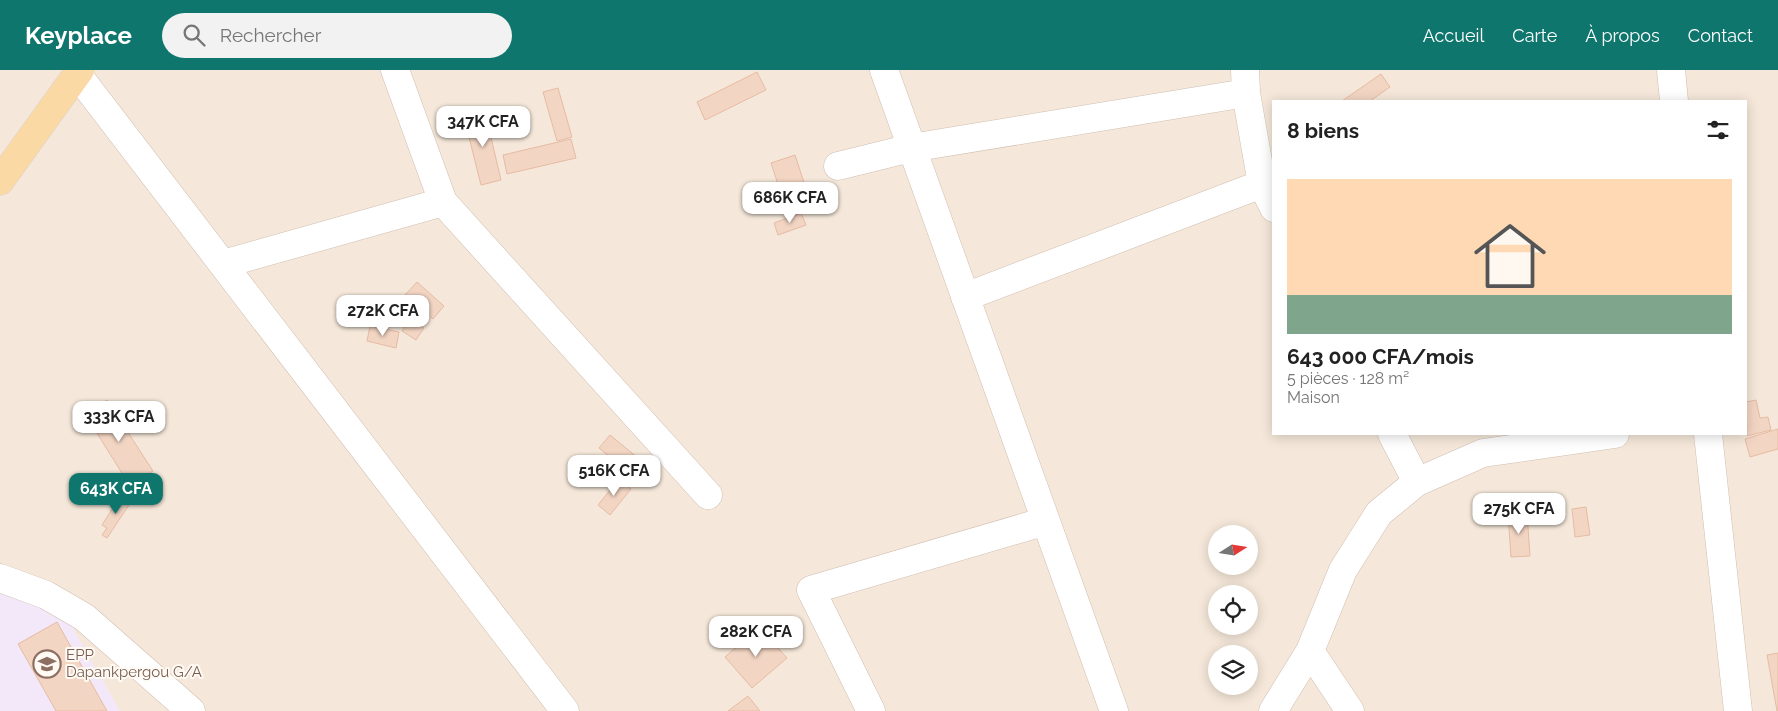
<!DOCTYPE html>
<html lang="fr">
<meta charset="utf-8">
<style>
body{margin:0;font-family:Raleway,sans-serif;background:#f2f2f2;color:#222;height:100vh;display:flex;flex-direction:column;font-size:19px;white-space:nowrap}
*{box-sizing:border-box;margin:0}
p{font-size:16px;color:#767676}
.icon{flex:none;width:28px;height:28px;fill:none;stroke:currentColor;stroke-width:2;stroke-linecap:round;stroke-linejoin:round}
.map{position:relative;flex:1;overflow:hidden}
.drawer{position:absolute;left:1272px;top:30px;width:475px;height:335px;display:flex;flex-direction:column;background:#fff;border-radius:0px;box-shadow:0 2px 12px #0003}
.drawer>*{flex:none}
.needle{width:32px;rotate:78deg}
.tools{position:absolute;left:1208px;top:455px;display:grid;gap:10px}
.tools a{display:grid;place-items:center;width:50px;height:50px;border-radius:50%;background:#fff;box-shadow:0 2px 12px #0003;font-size:25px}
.price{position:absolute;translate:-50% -42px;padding:0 11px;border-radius:10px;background:#fff;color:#222;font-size:16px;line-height:32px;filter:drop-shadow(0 1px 2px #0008)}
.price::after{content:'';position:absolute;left:50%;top:30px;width:15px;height:11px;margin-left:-8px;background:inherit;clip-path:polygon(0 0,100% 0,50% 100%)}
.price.current{background:#0f766e;color:#fff}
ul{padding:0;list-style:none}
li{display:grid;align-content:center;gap:10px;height:265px;padding:0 15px}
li+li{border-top:1px solid #e0e0e0}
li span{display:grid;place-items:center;height:155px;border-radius:0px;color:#555}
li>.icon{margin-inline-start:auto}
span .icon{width:90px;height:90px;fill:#fffc;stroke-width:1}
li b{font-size:21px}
h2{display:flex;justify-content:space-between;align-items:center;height:60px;padding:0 15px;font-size:21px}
header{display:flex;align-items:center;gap:30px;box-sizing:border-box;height:70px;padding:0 25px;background:#0f766e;color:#fff}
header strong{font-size:24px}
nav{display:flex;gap:28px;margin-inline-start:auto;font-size:18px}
.search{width:350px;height:45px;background:#f2f2f2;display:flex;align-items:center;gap:12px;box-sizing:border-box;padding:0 18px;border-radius:28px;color:#767676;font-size:19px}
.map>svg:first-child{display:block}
</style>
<header>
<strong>Keyplace</strong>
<div class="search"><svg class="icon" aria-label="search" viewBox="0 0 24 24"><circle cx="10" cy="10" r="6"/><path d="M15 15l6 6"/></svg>Rechercher</div>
<nav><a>Accueil</a><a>Carte</a><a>À propos</a><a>Contact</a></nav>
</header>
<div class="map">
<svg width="1778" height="641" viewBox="0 0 1778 641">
<rect width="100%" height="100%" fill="#fdf6ec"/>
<!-- residential -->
<path fill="#f5e8da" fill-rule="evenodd" d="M0 0H1778V641H0ZM1274 31H1746V364H1274ZM1216 464H1249V496H1216ZM1216 524H1249V556H1216ZM1216 584H1249V616H1216Z"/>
<!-- education -->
<path fill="#f3e8fa" d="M0 523 66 546 120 641H0Z"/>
<!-- building -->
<path fill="#f3d5c3" stroke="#e6bba3" d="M757 2 766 20 705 50 697 32Z
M1381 4 1390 17 1370 31H1342Z
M558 18 572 67 557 71 543 22Z
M485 42 501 110 481 115 464 47Z
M571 69 576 88 507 104 503 85Z
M795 85 811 134 787 142 771 93Z
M801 143 806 155 778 165 774 153Z
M417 212 444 236 433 249 405 225Z
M409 249 424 258 416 270 402 261Z
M370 256 399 262 396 278 367 271Z
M107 330 153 401 130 416 85 344Z
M1756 330 1760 348 1768 347 1771 360 1747 366 1746 332Z
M1778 359V379L1750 387 1745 369Z
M610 365 649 397 639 411 599 378Z
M619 409 631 419 610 445 598 435Z
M121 425 131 432 107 468 102 465 107 458 102 455Z
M1586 437 1590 465 1575 467 1572 439Z
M1527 443 1530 486 1511 487 1508 444Z
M57 552 107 641H56L18 574Z
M759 557 787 588 752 618 725 587Z
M1778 583V641H1777L1767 585Z
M748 626 760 641H728Z"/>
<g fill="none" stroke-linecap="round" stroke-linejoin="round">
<!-- minor casing -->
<g stroke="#d1beb0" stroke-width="29">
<path id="minor" d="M395 0 443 132 708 425
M884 0 1114 641
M1671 0 1674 31
M77 4 565 641
M1246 23 1262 114 1274 138
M838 96 911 78 1246 23 1245 0
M223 194 443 132
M965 227 1262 114
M1392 364 1417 412
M1708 364 1738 641
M0 508 46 525 84 547 191 641
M1310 581 1350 641
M871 641 811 520 1046 451
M1273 641 1310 581 1343 500 1379 443 1417 412 1483 383 1615 364"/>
</g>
<!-- major casing -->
<g stroke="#dad1cd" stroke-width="29">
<path id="major" d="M0 111 80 0"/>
</g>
<!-- minor -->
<use href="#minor" stroke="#fff" stroke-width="28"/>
<!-- major -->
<use href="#major" stroke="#fbd9a5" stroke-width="28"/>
</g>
<!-- icons -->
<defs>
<g id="school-ring" transform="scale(1.4375)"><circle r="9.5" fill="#fffaf3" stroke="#8d6e63" stroke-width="1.5"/><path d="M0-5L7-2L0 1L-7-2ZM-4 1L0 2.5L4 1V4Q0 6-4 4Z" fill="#8d6e63"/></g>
</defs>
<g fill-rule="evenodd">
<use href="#school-ring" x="47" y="594"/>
</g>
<g text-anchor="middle" stroke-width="4" stroke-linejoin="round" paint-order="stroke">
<!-- education labels -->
<g font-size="15" fill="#785e54" stroke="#fffaf3" text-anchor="start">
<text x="66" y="590">EPP<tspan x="66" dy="17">Dapankpergou G/A</tspan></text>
</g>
</g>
</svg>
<div class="tools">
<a><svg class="needle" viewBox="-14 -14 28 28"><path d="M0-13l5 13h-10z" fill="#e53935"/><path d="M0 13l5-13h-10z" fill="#767676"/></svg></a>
<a><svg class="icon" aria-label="locate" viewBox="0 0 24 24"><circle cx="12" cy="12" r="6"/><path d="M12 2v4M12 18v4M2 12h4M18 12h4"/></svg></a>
<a><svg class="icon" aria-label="layers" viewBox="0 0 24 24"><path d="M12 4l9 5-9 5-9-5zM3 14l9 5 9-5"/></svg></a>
</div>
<b class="price" style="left:483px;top:78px">347K CFA</b>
<b class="price" style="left:790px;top:154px">686K CFA</b>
<b class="price" style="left:383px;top:267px">272K CFA</b>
<b class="price" style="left:119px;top:373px">333K CFA</b>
<b class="price" style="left:614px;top:427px">516K CFA</b>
<b class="price current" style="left:116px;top:445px">643K CFA</b>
<b class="price" style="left:1519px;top:465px">275K CFA</b>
<b class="price" style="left:756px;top:588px">282K CFA</b>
<section class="drawer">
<h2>8 biens<svg class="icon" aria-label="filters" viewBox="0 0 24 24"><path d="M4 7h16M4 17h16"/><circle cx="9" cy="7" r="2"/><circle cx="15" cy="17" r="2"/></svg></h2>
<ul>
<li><span style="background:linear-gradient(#ffd9b3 75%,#7fa58c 0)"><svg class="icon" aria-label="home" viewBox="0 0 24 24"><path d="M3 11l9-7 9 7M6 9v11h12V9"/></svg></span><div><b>643 000 CFA/mois</b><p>5 pièces · 128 m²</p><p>Maison</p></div></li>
</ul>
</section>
</div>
